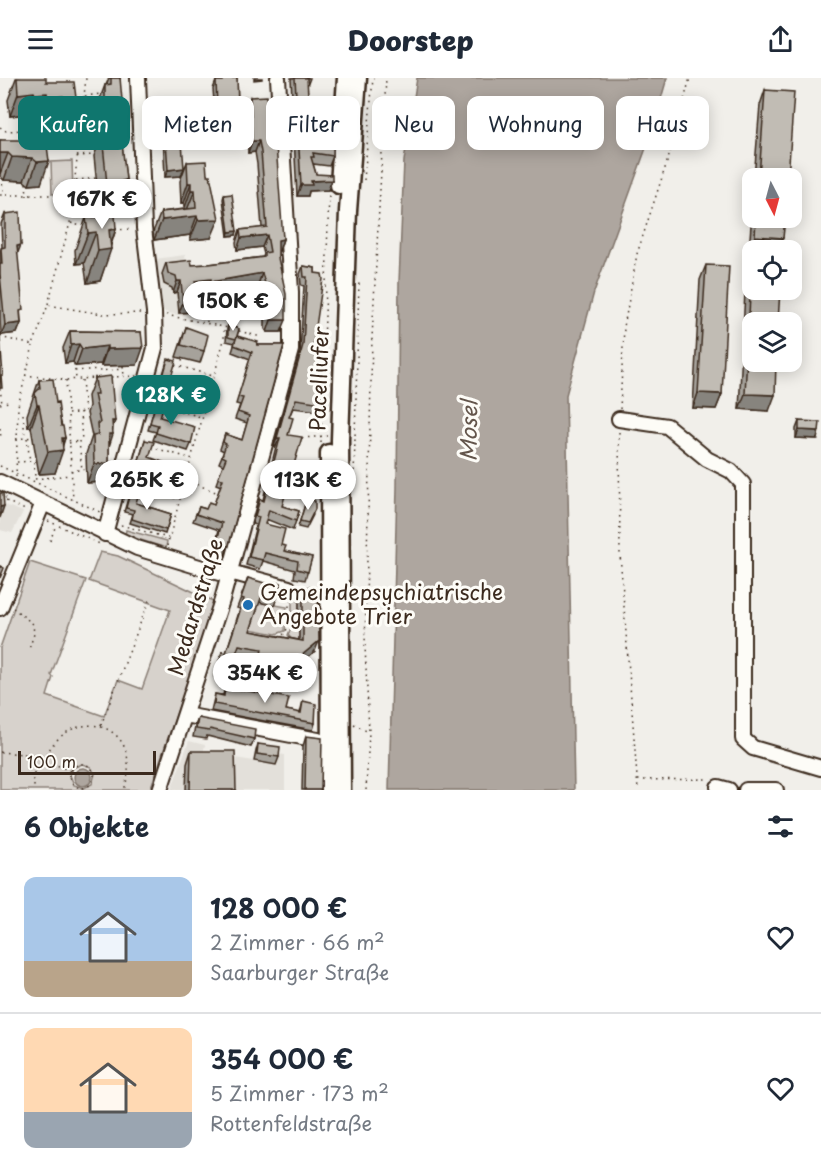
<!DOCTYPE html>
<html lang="de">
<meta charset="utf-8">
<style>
body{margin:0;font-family:"Playpen Sans",sans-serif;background:#f6f6f7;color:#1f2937;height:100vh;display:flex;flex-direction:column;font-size:22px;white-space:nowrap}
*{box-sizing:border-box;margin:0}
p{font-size:20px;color:#747a83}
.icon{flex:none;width:33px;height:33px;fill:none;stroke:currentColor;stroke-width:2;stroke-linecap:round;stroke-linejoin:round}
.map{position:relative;height:712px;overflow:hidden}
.panel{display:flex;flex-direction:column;background:#fff;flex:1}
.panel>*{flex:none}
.top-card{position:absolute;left:18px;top:18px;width:786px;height:54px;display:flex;gap:12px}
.needle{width:39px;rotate:174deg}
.controls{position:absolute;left:742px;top:90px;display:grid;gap:12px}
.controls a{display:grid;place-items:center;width:60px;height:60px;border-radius:12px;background:#fff;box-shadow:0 3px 15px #0003;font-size:30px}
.scale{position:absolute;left:18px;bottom:15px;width:138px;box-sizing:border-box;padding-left:6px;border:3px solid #3b2a1e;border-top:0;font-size:16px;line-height:21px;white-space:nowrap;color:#3b2a1e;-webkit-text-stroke:4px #fdfcf7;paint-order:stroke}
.price{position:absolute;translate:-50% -51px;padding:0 14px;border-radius:21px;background:#fff;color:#222;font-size:20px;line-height:39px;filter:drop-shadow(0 2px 3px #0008)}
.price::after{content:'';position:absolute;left:50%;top:36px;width:18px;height:14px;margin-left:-9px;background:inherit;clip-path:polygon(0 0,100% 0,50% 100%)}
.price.active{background:#0f766e;color:#fff}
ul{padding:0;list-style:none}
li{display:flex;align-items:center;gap:18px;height:150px;padding:0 24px}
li+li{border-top:2px solid #e0e1e3}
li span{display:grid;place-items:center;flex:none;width:168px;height:120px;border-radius:12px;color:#555}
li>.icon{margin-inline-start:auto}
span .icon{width:72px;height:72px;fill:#fffc;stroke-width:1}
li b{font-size:26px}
h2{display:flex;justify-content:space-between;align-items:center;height:72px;padding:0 24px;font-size:26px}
.chip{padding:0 21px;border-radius:12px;background:#fff;box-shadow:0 3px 15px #0003;font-size:21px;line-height:54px}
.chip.active{background:#0f766e;color:#fff}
header{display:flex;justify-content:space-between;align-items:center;height:78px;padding:0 24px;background:#fff;font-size:27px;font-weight:800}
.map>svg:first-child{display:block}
</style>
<header><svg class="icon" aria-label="menu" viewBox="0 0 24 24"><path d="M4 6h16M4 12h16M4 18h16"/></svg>Doorstep<svg class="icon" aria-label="share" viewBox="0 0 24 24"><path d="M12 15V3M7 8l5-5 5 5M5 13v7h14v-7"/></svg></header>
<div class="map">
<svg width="821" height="712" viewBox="0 0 821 712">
<rect width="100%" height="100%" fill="#f1efea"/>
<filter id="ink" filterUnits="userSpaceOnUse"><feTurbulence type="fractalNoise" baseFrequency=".0167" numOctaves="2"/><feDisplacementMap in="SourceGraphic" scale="12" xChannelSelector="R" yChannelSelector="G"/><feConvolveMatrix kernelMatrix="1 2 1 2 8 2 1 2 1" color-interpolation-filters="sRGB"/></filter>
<g filter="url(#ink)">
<!-- built -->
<path fill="#e3e0da" d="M185 177 191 226 194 241 165 234 161 229 155 181Z
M0 413 2 426 23 434 12 455 0 452Z
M189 663 205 667 203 675 254 683 256 673 285 677V712H171Z"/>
<!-- green -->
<path fill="#d7d2cc" stroke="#897e75" stroke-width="1.5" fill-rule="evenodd" d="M72 83 73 115 52 116 51 84Z
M126 452 167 463 166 470 125 457Z
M100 474 118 478 215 524 150 712H0V570L30 484 86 502 51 597 53 599 47 618 104 638 118 602 142 611 170 532 89 503ZM82 686 91 689 95 696 92 706 84 710 74 707 70 697 73 690Z
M292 520H299V565H295L288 557 292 547Z
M259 524 287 529 285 553 276 556 250 551Z"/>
<!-- water -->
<path fill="#aea69f" stroke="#80746b" stroke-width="1.5" d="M417 0H667L650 59 594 214 566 317 574 712H389L397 410 399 204 404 83Z
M74 699a9 9 0 1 1 18 0a9 9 0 1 1-18 0Z"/>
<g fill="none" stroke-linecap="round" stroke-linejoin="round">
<!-- minor casing -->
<g stroke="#3b2a1e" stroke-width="18">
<path id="minor" d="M619 341 667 348 707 381 731 393 743 406V661L753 670 821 690
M0 404 137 470 229 498
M105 456 155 270 154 234 144 150 138 0
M230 494 289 510
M0 530 43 425
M185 637 318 662
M718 709 729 712
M160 712 222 522 291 272V214L278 0
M746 712H776"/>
</g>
<!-- major casing -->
<g stroke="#3b2a1e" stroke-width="21">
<path id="major" d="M339 107 346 0
M329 375 330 712
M342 712 340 362 348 133 358 0"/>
</g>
<!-- path -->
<path stroke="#3b2a1e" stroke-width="1.5" stroke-dasharray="1.5 4.5" stroke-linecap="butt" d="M85 18 101 16
M81 45 98 43
M0 49 6 53 80 49
M77 78 96 77
M2 100 3 116
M76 102 98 100
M364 102 373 0
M26 105 27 118
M0 117H73
M72 127 100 124
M71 145 84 149
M115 152 131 151
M203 213 207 244
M48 226 70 145 86 0
M166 237 229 250
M239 253 261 259
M0 259 33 267 48 227 102 236 143 235
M171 282 172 280 187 284
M74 286 76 300
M175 287 213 298
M123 288 124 298
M75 293 99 291
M99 293 123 291
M25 297 66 302 95 300
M111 299 137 298
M323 299 329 115
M66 302 73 422
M82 302 85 334
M0 310 2 326
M0 326 8 324
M163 328 201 339
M620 331 624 249 637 176 669 78 690 0
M80 334 82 363
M23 336 25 360
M68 336 84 334
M0 350 1 361
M619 354 620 476 638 712
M27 360 30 384
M302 360 327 358
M16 361 34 359
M79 363 82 392
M69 365 79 363
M321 365 322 324
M151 369 189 380
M17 384 36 383
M34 384 35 400
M0 388 100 434
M71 393 87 391
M16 399 18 328 33 268
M354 399 359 203
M35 401 70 397
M186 402 218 415
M139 410 178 421
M6 419 4 422 27 433
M48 443 102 467
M121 447 168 460
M50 463 56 447
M167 468 224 262V250
M13 530 33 546 34 556 29 571
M277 558 285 556 289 545V522
M354 646 368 654
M101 647 150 520
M0 674 34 677 70 693
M34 677V712
M44 682C68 624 147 642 124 712
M70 698a12 12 0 1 1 24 0a12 12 0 1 1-24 0Z
M638 702 708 701
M366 712 369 654 365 568 372 260 386 0"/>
<!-- minor -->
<use href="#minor" stroke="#fdfcf7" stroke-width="14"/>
<!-- major -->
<use href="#major" stroke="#fdfcf7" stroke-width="16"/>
</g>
<!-- wall -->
<path fill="#a6a29b" stroke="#3b2a1e" stroke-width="1.5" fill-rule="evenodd" d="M16 0 46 4 76 20 68 42 55 43V41L39 42V37L27 39 26 36 10 38 8 22Z
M109 0H120V28L121 38 119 43 126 102 123 110V114L116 136 100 138 94 78 97 70V29L105 7H106Z
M220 0H237L238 27 235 35 215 36 213 11 216 3H220Z
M291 0H310L307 8 308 18 312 44H323L327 35 333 78 329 88 313 86 316 96 332 102 328 112 309 113 308 118H297Z
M765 12 788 100H754L760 27Z
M250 19 270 68 283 161 279 173H278L281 254H267L265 251V230L258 207 207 216V213L197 214 193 234 179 235 177 214 173 215 172 210 164 206 162 196 166 185 192 187 209 186 263 179 264 176 262 169 237 172 236 164 240 152 262 150 257 86 255 74 248 75 246 31Z
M160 28 174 40 184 90 181 98 165 99 163 58H159L158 35Z
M0 62 23 67 47 68 41 106 29 107 24 103 4 102 0 98Z
M187 84 211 160 190 162V157L154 162 153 154 161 134 184 131V125H181L180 103Z
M224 117 236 157 228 158 223 121Z
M753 120V140H785L749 174Z
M5 136 17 177 21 245 17 255 1 257 0 243V172L2 169 1 146Z
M86 140 116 151 100 203 87 205 84 185 76 186 75 172Z
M752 179 769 333 739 331 746 194Z
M706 187 722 316 716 331 693 330 700 202Z
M303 188 315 190 313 269 314 295 322 325 319 333 293 330 289 339 282 428 299 433 293 452 266 441 265 446 281 467 284 473 312 479 305 502 294 500 295 492 263 483 260 491 246 487 256 447 252 446 260 421 263 422 276 368H274L300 275 304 208 301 207 300 196Z
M228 247 239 251 235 265 226 263 227 251Z
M186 249 204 273 200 285 176 279Z
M70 253 141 254 137 287 101 288V286L76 288 73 284 65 285 63 270Z
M237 258 257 267H284L225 477 213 473 219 452 193 443 199 429 206 431 214 426 221 408 216 406 223 387 219 385 224 373 220 371 225 356 242 362 247 345 235 341 240 327 236 326 250 281 232 274Z
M166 286 171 299 207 310 200 332 165 321 167 313 159 310Z
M95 300 113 350 109 367V385L102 404 87 405 86 376 92 358 87 335 89 328 88 318Z
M39 302 56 325 65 360 55 395 39 396 31 349H28L27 337Z
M157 321 160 339 191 366 188 373 153 362 156 354 148 352Z
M799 343 817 361 796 360V351Z
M145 362 149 379 179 408 177 415 142 404 144 395 136 392Z
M131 410 136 425 171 436 165 456 130 445 133 436 124 434Z
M307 420 313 437 306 451 298 449Z
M248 500 278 517 274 528 259 524 250 553 299 562V520L303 509 315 573 286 598 276 596 271 609 214 599 222 574 226 575 240 531 237 530ZM235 577 258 581 257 588 233 584Z
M225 609 286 632 300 635 303 623 315 645 313 652 211 633 215 616 223 617Z
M198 640 254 661 251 669 207 658 206 661 193 659 195 648Z
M306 658 321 712H302L303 668Z
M258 666 279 679 276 687 254 683 256 673Z
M191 673 236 712H186L187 686Z"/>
<!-- shaded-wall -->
<path fill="#87847e" stroke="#3b2a1e" stroke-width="1.5" d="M254 0H262V1L254 2Z
M34 14 26 36 10 38 18 16Z
M47 15 39 37 27 39 35 16Z
M63 18 55 41 39 42 48 20Z
M76 20 68 42 55 43 64 21Z
M238 27 235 35 215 36 217 29Z
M165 50 163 58H159L161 51Z
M252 63H259L255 74 248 75Z
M0 75H8L0 96Z
M12 79 32 80 24 103 4 102Z
M49 83 41 106 29 107 37 84Z
M184 90 181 98 165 99 168 92Z
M126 102 121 115 123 114 116 136 100 138 108 116 122 103Z
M332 102 328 112 309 113 308 118H297L301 107 311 103Z
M188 105H191L184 125H181Z
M191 112H195L187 132H184Z
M197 138 190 157 154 162 162 142Z
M219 141 211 160 190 162 198 142Z
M116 151 109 171H111L100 203 87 205 98 173 109 152Z
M237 153 236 157 228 158 229 154Z
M96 154 84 185 76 186 88 155Z
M267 157 262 169 237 172 241 160Z
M755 158 783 160 779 172H753V174H749Z
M283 161 279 173H273L278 162Z
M21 167 17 177V168Z
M792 185 796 186 793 193H792Z
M262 195 258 207 207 216 211 204Z
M211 201 207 213 191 214 195 203Z
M177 203H181L177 214 173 215Z
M198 222 193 234 179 235 183 224Z
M271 242H286L281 254H267Z
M21 245 17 255 1 257 5 247Z
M79 266 73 284 65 285 71 267Z
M107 268 101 286 76 288 82 271Z
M143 270 137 287 101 288 107 271Z
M698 315 722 316 716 331 693 330Z
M745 316 775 317 769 333 739 331Z
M37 327H39L31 349H28Z
M112 343H115L110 356H113L107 375Z
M799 352 819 353 817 361 796 360Z
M62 360H65L60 373 63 372 55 395 39 396 48 374Z
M277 360H280L276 368H274Z
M109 385 102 404 87 405 94 386Z
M4 428 0 440V429Z
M319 563 315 573 286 598 290 587Z"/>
<!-- building -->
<path fill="#c1bcb4" stroke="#3b2a1e" stroke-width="1.5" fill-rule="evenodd" d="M17 0H46V4H74L76 20 64 21 63 18 48 20 47 15 35 16 34 14 18 16Z
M111 0H120L122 22H119L121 38H119L126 102 122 103 123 114 108 116 102 57 105 56V7L111 6Z
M223 0H237L238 27 217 29 216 3H223Z
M295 0H307L308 18 312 44H326L327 35 334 36 333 78 313 75 314 79H311L316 96 332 97V102L311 103 312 107H301Z
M765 12 794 14 788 100H759Z
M267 18 270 68 276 67 283 161 278 162V180L286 216V242H271L269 239V219L262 195 211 204V201L195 203 198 222 183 224 181 203H177L176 198 168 195 166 185 191 182 192 187 209 186 264 179V175L270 174 267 157 241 160 240 152 267 149 261 74 259 63H252L250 19Z
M172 27 174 40H180L184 90 168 92 165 50 161 51 160 28Z
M0 62H23V67L47 68 49 83 37 84 32 80 12 79 8 75H0Z
M206 83 207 97H210L219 141 198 142 197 138 162 142 161 134 196 130 195 112H191V105H188L187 84Z
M232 116 237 153 229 154 224 117Z
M20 134 21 167 17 168 23 232 20 233 21 245 5 247 0 196V186H2L1 170 5 169V136Z
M115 137 116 151 109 152 111 171 98 173 96 154 88 155 86 140Z
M756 140H785L783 160 755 158Z
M792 174H797L796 186 792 185Z
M752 179H753V212H780L778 244H753V284H776L775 317 745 316Z
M706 187 729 188 722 316 698 315Z
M303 188 315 190V195L322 196 323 201 313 269 321 271 314 295 323 297 322 325 296 321 289 339 293 340 288 357 302 359 282 428 299 433 296 443 269 432 265 446 285 451 281 467 286 468 284 473 312 479 308 494 297 491 298 483 265 475 263 482 249 479 259 439 255 438 260 421 264 423 280 360H277L303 267 307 199H304Z
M228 247 239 251 236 261 228 259Z
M186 249 208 257 204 273 181 267Z
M70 253 141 254 143 270 107 271V268L82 271 79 266 71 267Z
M237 258 258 264 257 267H284L228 470 216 466 222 445 196 436 199 429 206 431 209 424 214 426 223 401 218 400 226 380 222 378 226 366 223 364 225 356 242 362 249 338 238 334 243 320 238 319 252 274 234 267Z
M0 260 3 297H1L2 310H0Z
M168 281 176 283 171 299 207 310 202 327 166 316 169 308 161 305Z
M111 298 115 343H112L113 356H109V385L94 386 93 358 98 357 97 345H100L94 316H97L95 300Z
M53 301 56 325 58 324 61 348H63L65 360H62L63 372 48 374 39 327H37L35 315 40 310 39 302Z
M157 321 165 323 160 339 195 349 191 366 156 355 158 347 150 345Z
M799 343 820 344 819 353 799 352Z
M145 362 154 364 149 379 184 392 179 408 144 397 147 388 138 386Z
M132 406 141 408 136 425 171 436 166 452 132 441 134 432 126 430Z
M0 415H3L4 428 0 429Z
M307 420 315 423V431L308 445 300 443Z
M0 488 4 490 0 500Z
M248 500 271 507 272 504 281 505 278 517 263 514 250 553 303 563V509H318L319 563 290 587 277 585 275 599 218 588 222 574 226 575 244 521 241 520ZM239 567 262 571 259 588 233 584Z
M225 609 289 620 286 632 301 635 303 623 316 626 315 645 214 626 215 616 224 618Z
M198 640 255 651 254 661 210 651 209 653 196 651Z
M306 658 322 660 321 712H305Z
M258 666 280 669 279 679 257 676Z
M191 673H235L236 712H190Z"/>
</g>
<!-- markers -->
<circle fill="#1f6fb2" stroke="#fdfcf7" stroke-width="2" cx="248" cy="527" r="6"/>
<g text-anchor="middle" stroke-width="6" stroke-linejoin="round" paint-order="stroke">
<!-- street labels -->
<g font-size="21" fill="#3b2a1e" stroke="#fdfcf7">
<text transform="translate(320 301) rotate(-88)" y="7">Pacelliufer</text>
<text transform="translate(196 529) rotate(-73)" y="7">Medardstraße</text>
</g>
<!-- poi labels -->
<g font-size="21" fill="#3b2a1e" stroke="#fdfcf7" text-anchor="start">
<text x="260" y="522">Gemeindepsychiatrische<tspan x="260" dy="24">Angebote Trier</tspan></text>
</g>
<!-- water labels -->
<g font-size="22" font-style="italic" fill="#63554b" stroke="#fdfcf7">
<text transform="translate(469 353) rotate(-89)" y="8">Mosel</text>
</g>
</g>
</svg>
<div class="controls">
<a><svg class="needle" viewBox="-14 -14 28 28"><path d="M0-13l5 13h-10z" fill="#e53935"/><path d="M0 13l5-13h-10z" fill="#747a83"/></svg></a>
<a><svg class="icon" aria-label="locate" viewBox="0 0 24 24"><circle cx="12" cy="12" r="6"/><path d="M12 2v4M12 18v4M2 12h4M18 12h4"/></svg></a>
<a><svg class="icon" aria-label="layers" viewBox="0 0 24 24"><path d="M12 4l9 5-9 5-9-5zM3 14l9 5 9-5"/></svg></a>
</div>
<div class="scale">100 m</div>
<b class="price" style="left:102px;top:152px">167K €</b>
<b class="price" style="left:233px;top:254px">150K €</b>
<b class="price active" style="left:171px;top:348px">128K €</b>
<b class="price" style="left:147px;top:433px">265K €</b>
<b class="price" style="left:308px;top:433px">113K €</b>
<b class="price" style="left:265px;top:626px">354K €</b>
<div class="top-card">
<a class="chip active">Kaufen</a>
<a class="chip">Mieten</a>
<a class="chip">Filter</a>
<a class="chip">Neu</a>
<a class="chip">Wohnung</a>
<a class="chip">Haus</a>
</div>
</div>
<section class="panel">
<h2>6 Objekte<svg class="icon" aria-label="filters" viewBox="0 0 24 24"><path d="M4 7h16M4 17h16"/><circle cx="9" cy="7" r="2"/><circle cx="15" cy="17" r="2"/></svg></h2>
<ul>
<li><span style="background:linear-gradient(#a9c7e8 70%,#b9a48a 0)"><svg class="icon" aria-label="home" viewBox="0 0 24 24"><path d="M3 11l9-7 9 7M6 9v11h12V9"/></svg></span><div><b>128 000 €</b><p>2 Zimmer · 66 m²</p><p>Saarburger Straße</p></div><svg class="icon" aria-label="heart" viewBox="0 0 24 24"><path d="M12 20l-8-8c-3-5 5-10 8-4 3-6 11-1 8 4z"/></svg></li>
<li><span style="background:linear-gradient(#ffd9b3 70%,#9aa5b1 0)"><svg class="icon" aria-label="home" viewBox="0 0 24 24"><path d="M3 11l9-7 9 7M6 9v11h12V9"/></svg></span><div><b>354 000 €</b><p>5 Zimmer · 173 m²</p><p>Rottenfeldstraße</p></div><svg class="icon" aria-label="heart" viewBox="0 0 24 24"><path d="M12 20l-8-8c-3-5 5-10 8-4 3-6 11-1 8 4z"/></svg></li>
</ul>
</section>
